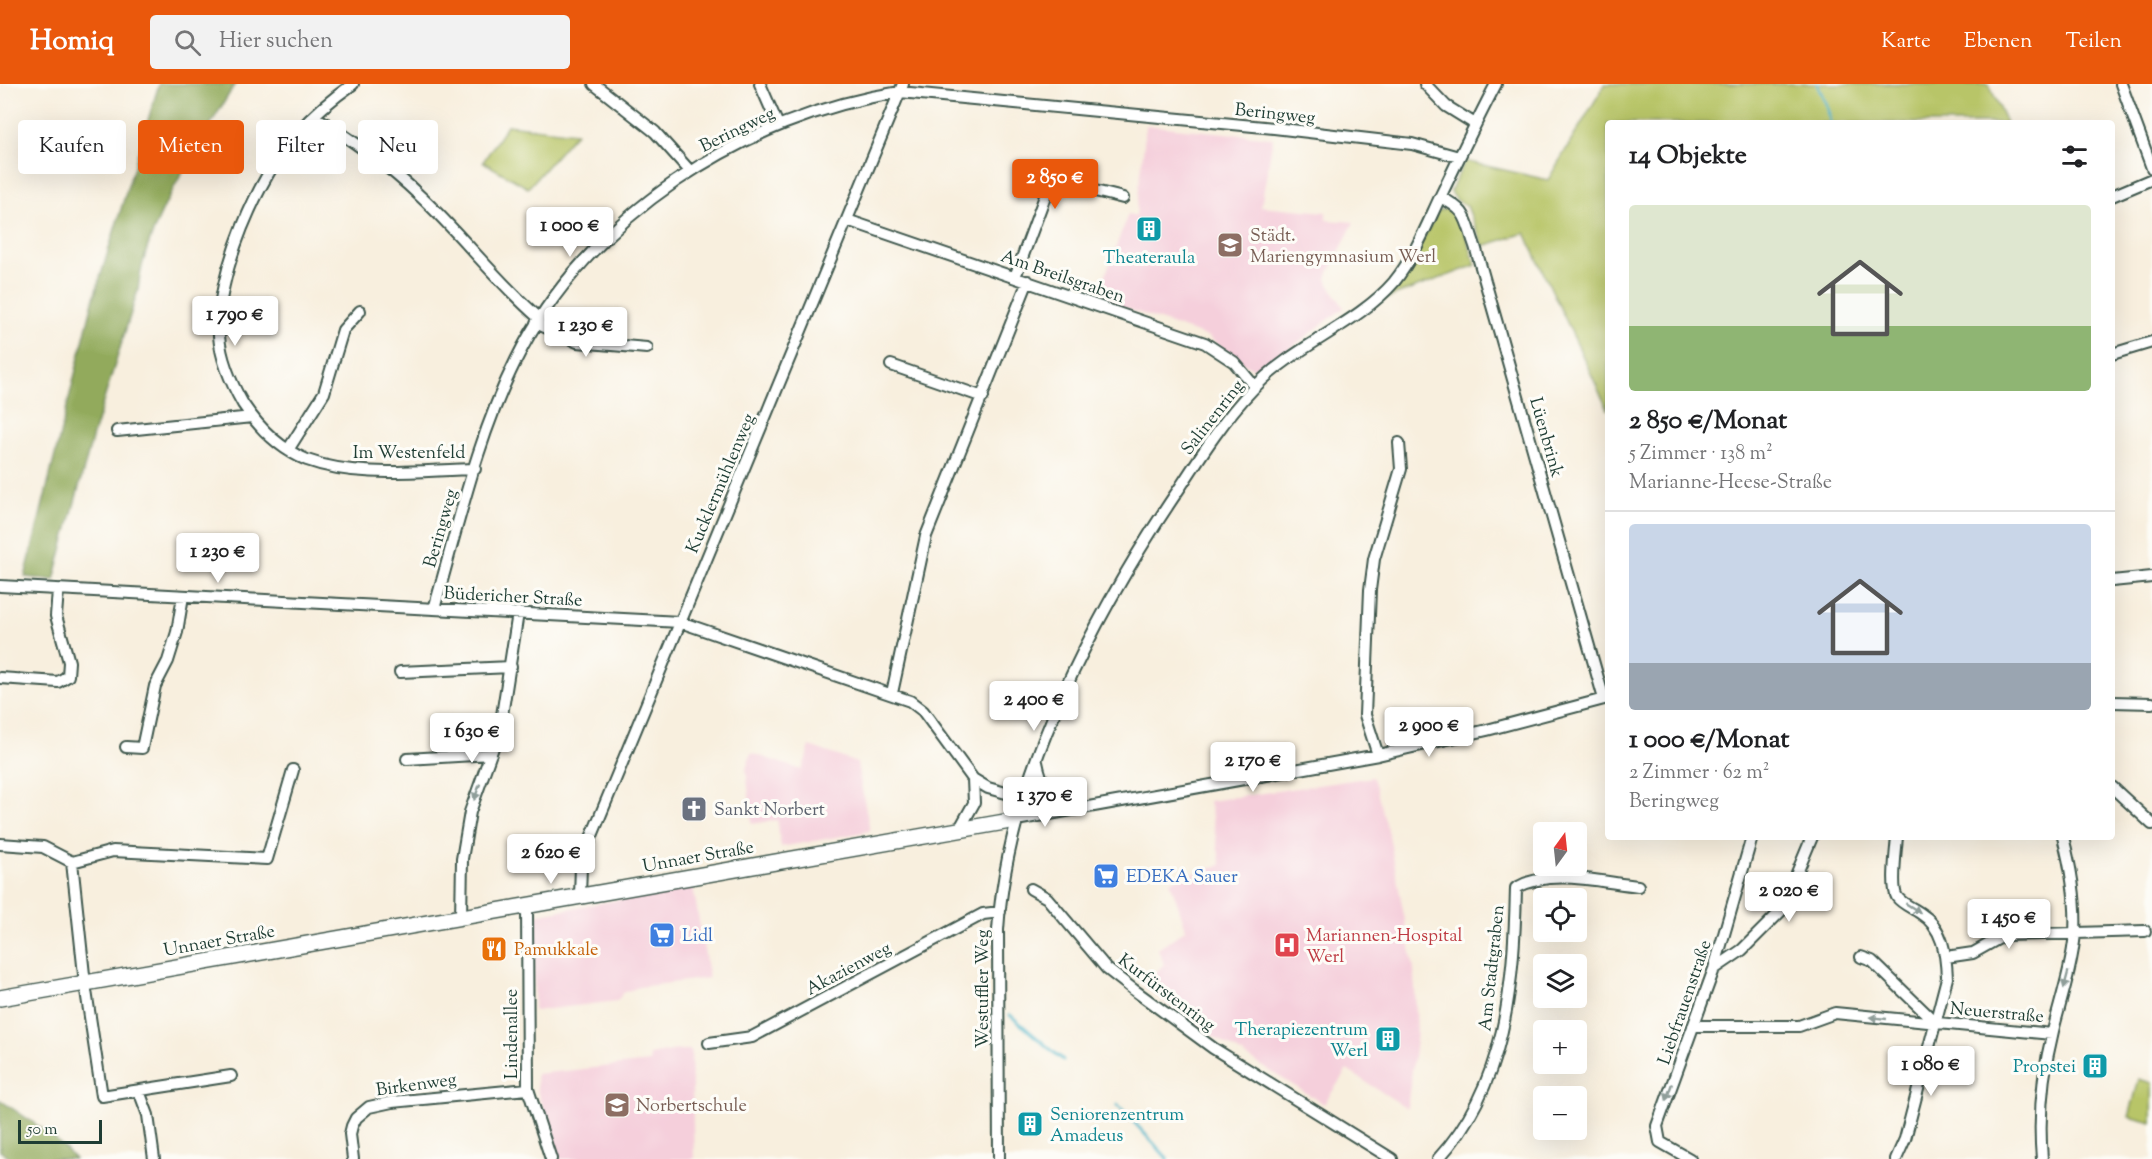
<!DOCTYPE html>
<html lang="de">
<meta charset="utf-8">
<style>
body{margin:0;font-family:"Sorts Mill Goudy",serif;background:#f2f2f2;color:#202124;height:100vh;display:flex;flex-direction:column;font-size:22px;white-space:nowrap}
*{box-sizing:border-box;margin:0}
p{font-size:20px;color:#757577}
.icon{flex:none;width:33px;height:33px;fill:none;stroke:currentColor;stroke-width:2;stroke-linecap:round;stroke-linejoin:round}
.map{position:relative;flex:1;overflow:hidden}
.sheet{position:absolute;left:1605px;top:36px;width:510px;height:720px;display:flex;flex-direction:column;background:#fff;border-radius:6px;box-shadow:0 6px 24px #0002}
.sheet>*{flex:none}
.top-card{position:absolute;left:18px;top:36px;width:570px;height:54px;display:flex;gap:12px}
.needle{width:39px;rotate:15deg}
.controls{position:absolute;left:1533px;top:738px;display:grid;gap:12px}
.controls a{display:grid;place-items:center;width:54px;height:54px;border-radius:6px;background:#fff;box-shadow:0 6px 24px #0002;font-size:30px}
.scale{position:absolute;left:18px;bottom:15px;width:84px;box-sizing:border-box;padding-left:6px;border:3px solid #1f3d34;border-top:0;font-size:16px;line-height:21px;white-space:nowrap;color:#1f3d34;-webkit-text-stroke:4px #fdfcf7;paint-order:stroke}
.price{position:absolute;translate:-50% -51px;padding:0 14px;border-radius:6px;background:#fff;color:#222;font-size:20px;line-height:39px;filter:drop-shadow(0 2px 3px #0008)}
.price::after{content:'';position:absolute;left:50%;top:36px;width:18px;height:14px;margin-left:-9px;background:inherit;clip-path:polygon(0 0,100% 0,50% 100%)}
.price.on{background:#ea580c;color:#fff}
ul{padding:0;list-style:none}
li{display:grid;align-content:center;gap:12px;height:318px;padding:0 24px}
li+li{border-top:2px solid #e0e0e0}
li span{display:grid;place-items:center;height:186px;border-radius:6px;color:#555}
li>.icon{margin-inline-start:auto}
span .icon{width:108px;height:108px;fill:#fffc;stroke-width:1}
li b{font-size:26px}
h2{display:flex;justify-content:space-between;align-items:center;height:72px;padding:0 24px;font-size:26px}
.chip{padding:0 21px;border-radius:6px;background:#fff;box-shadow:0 6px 24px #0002;font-size:21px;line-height:54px}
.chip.on{background:#ea580c;color:#fff}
header{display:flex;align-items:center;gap:36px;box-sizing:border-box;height:84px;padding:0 30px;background:#ea580c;color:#fff}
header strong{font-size:28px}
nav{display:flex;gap:33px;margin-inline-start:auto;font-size:21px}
.search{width:420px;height:54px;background:#f2f2f2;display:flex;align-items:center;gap:15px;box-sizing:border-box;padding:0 21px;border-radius:6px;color:#757577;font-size:22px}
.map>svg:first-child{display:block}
</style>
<header>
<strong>Homiq</strong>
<div class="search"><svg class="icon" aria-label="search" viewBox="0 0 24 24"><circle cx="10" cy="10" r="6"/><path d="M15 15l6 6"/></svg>Hier suchen</div>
<nav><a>Karte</a><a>Ebenen</a><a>Teilen</a></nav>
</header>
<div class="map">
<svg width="2152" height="1075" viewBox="0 0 2152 1075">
<rect width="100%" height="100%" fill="#fdfcf7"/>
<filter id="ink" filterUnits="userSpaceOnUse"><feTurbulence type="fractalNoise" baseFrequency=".0167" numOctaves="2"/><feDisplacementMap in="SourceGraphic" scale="12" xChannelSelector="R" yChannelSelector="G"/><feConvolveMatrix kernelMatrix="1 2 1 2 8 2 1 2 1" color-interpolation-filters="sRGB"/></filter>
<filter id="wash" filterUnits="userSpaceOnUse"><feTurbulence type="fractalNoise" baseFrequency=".008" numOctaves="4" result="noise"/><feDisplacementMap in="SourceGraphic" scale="24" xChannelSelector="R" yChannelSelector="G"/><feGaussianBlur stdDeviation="1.35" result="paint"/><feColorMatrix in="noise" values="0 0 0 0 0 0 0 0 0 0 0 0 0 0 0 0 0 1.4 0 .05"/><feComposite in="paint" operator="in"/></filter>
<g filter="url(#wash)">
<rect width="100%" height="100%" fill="#f8efde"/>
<!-- built -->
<path fill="#f5cfdb" d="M1146 41 1273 54 1261 122 1326 128V136L1354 138 1326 195 1344 224 1260 287 1245 281 1208 253 1097 214 1128 130 1136 132Z
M810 662 857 679 870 747 781 763 777 736 752 740 746 685 751 669 802 686Z
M1373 693 1389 751 1414 885 1417 949 1407 1024 1347 986 1324 1020 1187 936 1144 902 1164 880 1158 865 1186 845 1170 797 1221 781 1209 717Z
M693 802 709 894 639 903 623 909 617 917 534 927 535 831Z
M678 966H691L694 1075H558L537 1006 536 990 650 978 649 971Z"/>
<!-- green -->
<path fill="#b8c567" stroke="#6c814e" stroke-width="1.5" d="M1605 0H1989L2006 39H1608V326L1525 149 1483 162 1467 122 1455 115 1450 108 1465 77 1548 96Z
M507 41 576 49 528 104 483 78Z
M1445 125 1453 126 1458 130 1476 181 1385 215 1404 192 1438 127Z
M2139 995 2152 999V1039L2129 1033Z"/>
<!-- forest -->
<path fill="#92aa5c" stroke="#587448" stroke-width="1.5" d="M159 0H235C201 58 144 139 138 206L93 351 54 496 25 493 93 217Z
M0 1016 50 1050 75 1075H11L0 1067Z"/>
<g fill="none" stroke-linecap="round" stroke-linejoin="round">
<!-- stream -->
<path stroke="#49b3c7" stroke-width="3" d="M1817 0 1828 24 1830 39
M1010 931 1063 976
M1118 1021 1168 1075"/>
</g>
</g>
<g filter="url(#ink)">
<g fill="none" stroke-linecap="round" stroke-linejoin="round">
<!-- street casing -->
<g stroke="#40584e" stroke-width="14">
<path id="street" d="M353 0C333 14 314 30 298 48 259 89 214 195 219 252 221 277 231 299 243 320 259 344 280 365 307 376 359 395 420 386 475 385
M594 0 655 48 690 87
M760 0 778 41
M1425 0 1446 22 1475 40
M2121 0 2152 84
M314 32C352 56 387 80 420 112 462 151 496 197 539 234
M2112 112 2152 95
M1440 113C1468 127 1465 134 1475 162L1604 615
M847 136 1205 259 1234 278 1255 303
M1015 193 1051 96 1123 114
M536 239 577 258 647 264
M2112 270 2152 258
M891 281 983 313
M117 347 252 333
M288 366 324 309 343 246 360 227
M2112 497 2152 493
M0 502 680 538 910 617 923 627 973 695 988 704 1006 709 1029 699
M434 525C458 442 477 354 516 276 586 133 745 31 900 8L1274 44 1412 60 1459 73
M400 588 511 583
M0 594 58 598 68 592 69 578 56 532 58 506
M892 609 926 452 1028 197
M2112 618 2152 619
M126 663 142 664 155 602 168 577 177 548 183 512
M1378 671 1365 631 1370 506 1374 475 1401 385 1399 359
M407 675 491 670
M1037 678C1041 699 1049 714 1068 725
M2112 703 2152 740
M1016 736 1378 671 1487 646 1608 614
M959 746 974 719 973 695
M0 760 43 763 72 778 85 900 102 1012 231 992
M72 778 113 767 267 775 293 686
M1031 805 1047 814 1107 885 1134 906 1213 964 1392 1075
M580 812 581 782 591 754 903 0
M527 822 528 1005 551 1075
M461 834 462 775 470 728 500 644 518 529
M1861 873 1872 877 1937 940
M1946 873 1973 869 2005 851 2145 847
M1714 885 1742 866 1781 827 1812 753
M1693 942H1799L1835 929 2052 950
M709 959 752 953 983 830 1000 828
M139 1007 148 1031 154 1075
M353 1075 350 1050 352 1042 356 1034 369 1023 392 1018 528 1005
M999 1075 998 846C1008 693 1096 527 1181 402 1203 368 1225 334 1253 305 1293 262 1357 241 1394 198 1415 172 1428 138 1442 109 1460 72 1477 36 1496 0
M1438 1075C1506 1001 1514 900 1516 804 1550 784 1600 798 1638 802
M1690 1075 1660 1058 1657 1042 1714 885 1752 753
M1896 1075 1905 1055 1947 894C1946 869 1943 843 1920 829 1913 824 1902 820 1897 813 1891 804 1896 765 1897 753
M2042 1075C2038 1030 2042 991 2053 947 2061 915 2072 882 2075 849 2077 816 2071 784 2063 753"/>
</g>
<!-- secondary casing -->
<g stroke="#40584e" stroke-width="18">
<path id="secondary" d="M0 914 1016 736"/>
</g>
<!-- street -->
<use href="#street" stroke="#fff" stroke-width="10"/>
<!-- secondary -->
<use href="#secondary" stroke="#fff" stroke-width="15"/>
</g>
<!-- one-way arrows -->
<defs><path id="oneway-solid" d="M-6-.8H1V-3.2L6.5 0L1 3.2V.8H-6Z" transform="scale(1.5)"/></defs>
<g fill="#8f9e9a">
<use href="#oneway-solid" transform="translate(477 708) rotate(110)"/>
<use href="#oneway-solid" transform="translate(1913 824) rotate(32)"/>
<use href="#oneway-solid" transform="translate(2066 896) rotate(105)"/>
<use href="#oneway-solid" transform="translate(1878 934) rotate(-174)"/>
<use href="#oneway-solid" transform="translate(1669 1008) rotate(109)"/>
</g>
</g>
<!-- icons -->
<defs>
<g id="building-square" transform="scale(1.35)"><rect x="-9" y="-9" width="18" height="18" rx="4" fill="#0f9aa8" stroke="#fdfcf7"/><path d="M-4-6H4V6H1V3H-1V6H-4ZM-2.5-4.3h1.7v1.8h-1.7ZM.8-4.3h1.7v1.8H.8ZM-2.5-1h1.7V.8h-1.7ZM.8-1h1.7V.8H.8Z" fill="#fff"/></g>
<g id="school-square" transform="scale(1.35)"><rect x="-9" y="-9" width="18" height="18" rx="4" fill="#8d6e63" stroke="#fdfcf7"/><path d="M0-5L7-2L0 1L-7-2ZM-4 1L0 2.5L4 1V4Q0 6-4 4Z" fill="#fff"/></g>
<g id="church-square" transform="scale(1.35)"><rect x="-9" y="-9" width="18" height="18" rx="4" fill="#6b7280" stroke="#fdfcf7"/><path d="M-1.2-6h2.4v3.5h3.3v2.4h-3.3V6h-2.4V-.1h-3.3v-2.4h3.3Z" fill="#fff"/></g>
<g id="supermarket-square" transform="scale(1.35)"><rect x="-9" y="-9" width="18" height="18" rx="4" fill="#3f7fe0" stroke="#fdfcf7"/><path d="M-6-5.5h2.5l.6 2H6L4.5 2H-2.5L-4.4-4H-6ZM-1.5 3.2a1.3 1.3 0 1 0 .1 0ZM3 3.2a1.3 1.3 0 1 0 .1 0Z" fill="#fff"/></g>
<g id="hospital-square" transform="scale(1.35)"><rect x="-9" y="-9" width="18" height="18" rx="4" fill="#e0444e" stroke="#fdfcf7"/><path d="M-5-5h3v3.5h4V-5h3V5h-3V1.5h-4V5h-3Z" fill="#fff"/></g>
<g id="restaurant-square" transform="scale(1.35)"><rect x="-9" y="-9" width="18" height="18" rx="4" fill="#e8710a" stroke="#fdfcf7"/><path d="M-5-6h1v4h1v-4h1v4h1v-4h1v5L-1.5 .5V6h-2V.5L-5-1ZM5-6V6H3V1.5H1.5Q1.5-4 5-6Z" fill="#fff"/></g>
</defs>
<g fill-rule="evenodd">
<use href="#building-square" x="1149" y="145"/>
<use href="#school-square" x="1230" y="161"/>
<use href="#church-square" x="694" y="725"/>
<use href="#supermarket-square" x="1106" y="792"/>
<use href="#supermarket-square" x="662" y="851"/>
<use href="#hospital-square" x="1287" y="861"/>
<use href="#restaurant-square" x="494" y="865"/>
<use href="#building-square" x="1388" y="955"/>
<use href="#building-square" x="2095" y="982"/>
<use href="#school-square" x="617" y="1021"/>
<use href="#building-square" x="1030" y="1040"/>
</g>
<g text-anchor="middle" stroke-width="6" stroke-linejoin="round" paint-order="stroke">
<!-- street labels -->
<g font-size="18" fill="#1f3d34" stroke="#fdfcf7">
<text transform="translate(1275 29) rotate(6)" y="6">Beringweg</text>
<text transform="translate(737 45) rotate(-26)" y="6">Beringweg</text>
<text transform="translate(1063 192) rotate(19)" y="6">Am Breilsgraben</text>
<text transform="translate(1212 333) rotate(-52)" y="6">Salinenring</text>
<text transform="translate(1547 353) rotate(74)" y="6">Lüenbrink</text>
<text x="409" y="374">Im Westenfeld</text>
<text transform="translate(720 399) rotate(-67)" y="6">Kucklermühlenweg</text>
<text transform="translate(440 444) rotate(-74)" y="6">Beringweg</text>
<text transform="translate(513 512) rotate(3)" y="6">Büdericher Straße</text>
<text transform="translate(698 772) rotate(-10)" y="6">Unnaer Straße</text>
<text transform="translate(219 856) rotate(-10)" y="6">Unnaer Straße</text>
<text transform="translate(848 884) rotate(-28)" y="6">Akazienweg</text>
<text transform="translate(1491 884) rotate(-84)" y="6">Am Stadtgraben</text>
<text transform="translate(982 905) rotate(-90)" y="6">Westuffler Weg</text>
<text transform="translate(1167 908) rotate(37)" y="6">Kurfürstenring</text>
<text transform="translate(1684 918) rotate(-71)" y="6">Liebfrauenstraße</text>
<text transform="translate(1997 928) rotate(5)" y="6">Neuerstraße</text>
<text transform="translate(511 950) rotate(-90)" y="6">Lindenallee</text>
<text transform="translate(416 1000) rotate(-8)" y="6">Birkenweg</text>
</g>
<!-- education labels -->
<g font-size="18" fill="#785e54" stroke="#fdfcf7" text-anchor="start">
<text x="1250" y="157">Städt.<tspan x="1250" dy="21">Mariengymnasium Werl</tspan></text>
<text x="636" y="1027">Norbertschule</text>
</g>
<!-- culture labels -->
<g font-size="18" fill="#0d838f" stroke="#fdfcf7" text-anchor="end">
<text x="1149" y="179" text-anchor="middle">Theateraula</text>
<text x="1368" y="951">Therapiezentrum<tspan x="1368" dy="21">Werl</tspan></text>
<text x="2076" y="988">Propstei</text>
<text x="1050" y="1036" text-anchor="start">Seniorenzentrum<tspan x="1050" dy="21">Amadeus</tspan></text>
</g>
<!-- worship labels -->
<g font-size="18" fill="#5b616d" stroke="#fdfcf7" text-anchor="start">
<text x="714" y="731">Sankt Norbert</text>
</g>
<!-- shop labels -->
<g font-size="18" fill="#366cbe" stroke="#fdfcf7" text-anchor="start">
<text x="1126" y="798">EDEKA Sauer</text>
<text x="682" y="857">Lidl</text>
</g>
<!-- health labels -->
<g font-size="18" fill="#be3a42" stroke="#fdfcf7" text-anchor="start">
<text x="1306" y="857">Mariannen-Hospital<tspan x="1306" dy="21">Werl</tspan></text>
</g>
<!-- food labels -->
<g font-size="18" fill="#c56008" stroke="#fdfcf7" text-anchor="start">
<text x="514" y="871">Pamukkale</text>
</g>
</g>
</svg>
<div class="controls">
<a><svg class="needle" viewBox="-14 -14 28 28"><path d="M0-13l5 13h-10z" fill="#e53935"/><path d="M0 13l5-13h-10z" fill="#757577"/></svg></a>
<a><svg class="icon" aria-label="locate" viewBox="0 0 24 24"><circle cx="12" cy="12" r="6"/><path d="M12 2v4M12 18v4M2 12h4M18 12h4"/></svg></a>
<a><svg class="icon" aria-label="layers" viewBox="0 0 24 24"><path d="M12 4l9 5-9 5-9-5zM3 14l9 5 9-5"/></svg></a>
<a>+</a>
<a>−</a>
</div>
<div class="scale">50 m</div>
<b class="price on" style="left:1055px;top:126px">2 850 €</b>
<b class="price" style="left:570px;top:174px">1 000 €</b>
<b class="price" style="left:235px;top:263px">1 790 €</b>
<b class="price" style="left:586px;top:274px">1 230 €</b>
<b class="price" style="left:218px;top:500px">1 230 €</b>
<b class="price" style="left:1034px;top:648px">2 400 €</b>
<b class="price" style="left:1429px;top:674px">2 900 €</b>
<b class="price" style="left:472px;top:680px">1 630 €</b>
<b class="price" style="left:1253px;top:709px">2 170 €</b>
<b class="price" style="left:1045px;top:744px">1 370 €</b>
<b class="price" style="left:551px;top:801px">2 620 €</b>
<b class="price" style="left:1789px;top:839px">2 020 €</b>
<b class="price" style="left:2009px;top:866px">1 450 €</b>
<b class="price" style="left:1931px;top:1013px">1 080 €</b>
<div class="top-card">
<a class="chip">Kaufen</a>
<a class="chip on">Mieten</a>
<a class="chip">Filter</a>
<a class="chip">Neu</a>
</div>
<section class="sheet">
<h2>14 Objekte<svg class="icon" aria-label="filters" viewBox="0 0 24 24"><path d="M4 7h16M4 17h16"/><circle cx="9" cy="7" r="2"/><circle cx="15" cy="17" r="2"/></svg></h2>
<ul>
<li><span style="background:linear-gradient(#dfe7d0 65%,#8fb573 0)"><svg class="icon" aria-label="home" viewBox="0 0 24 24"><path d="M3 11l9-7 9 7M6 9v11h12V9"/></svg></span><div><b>2 850 €/Monat</b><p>5 Zimmer · 138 m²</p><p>Marianne-Heese-Straße</p></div></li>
<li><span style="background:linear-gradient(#c9d6e8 75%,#9aa5b1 0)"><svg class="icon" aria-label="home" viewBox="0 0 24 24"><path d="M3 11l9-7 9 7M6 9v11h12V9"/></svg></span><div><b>1 000 €/Monat</b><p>2 Zimmer · 62 m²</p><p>Beringweg</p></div></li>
</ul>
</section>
</div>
